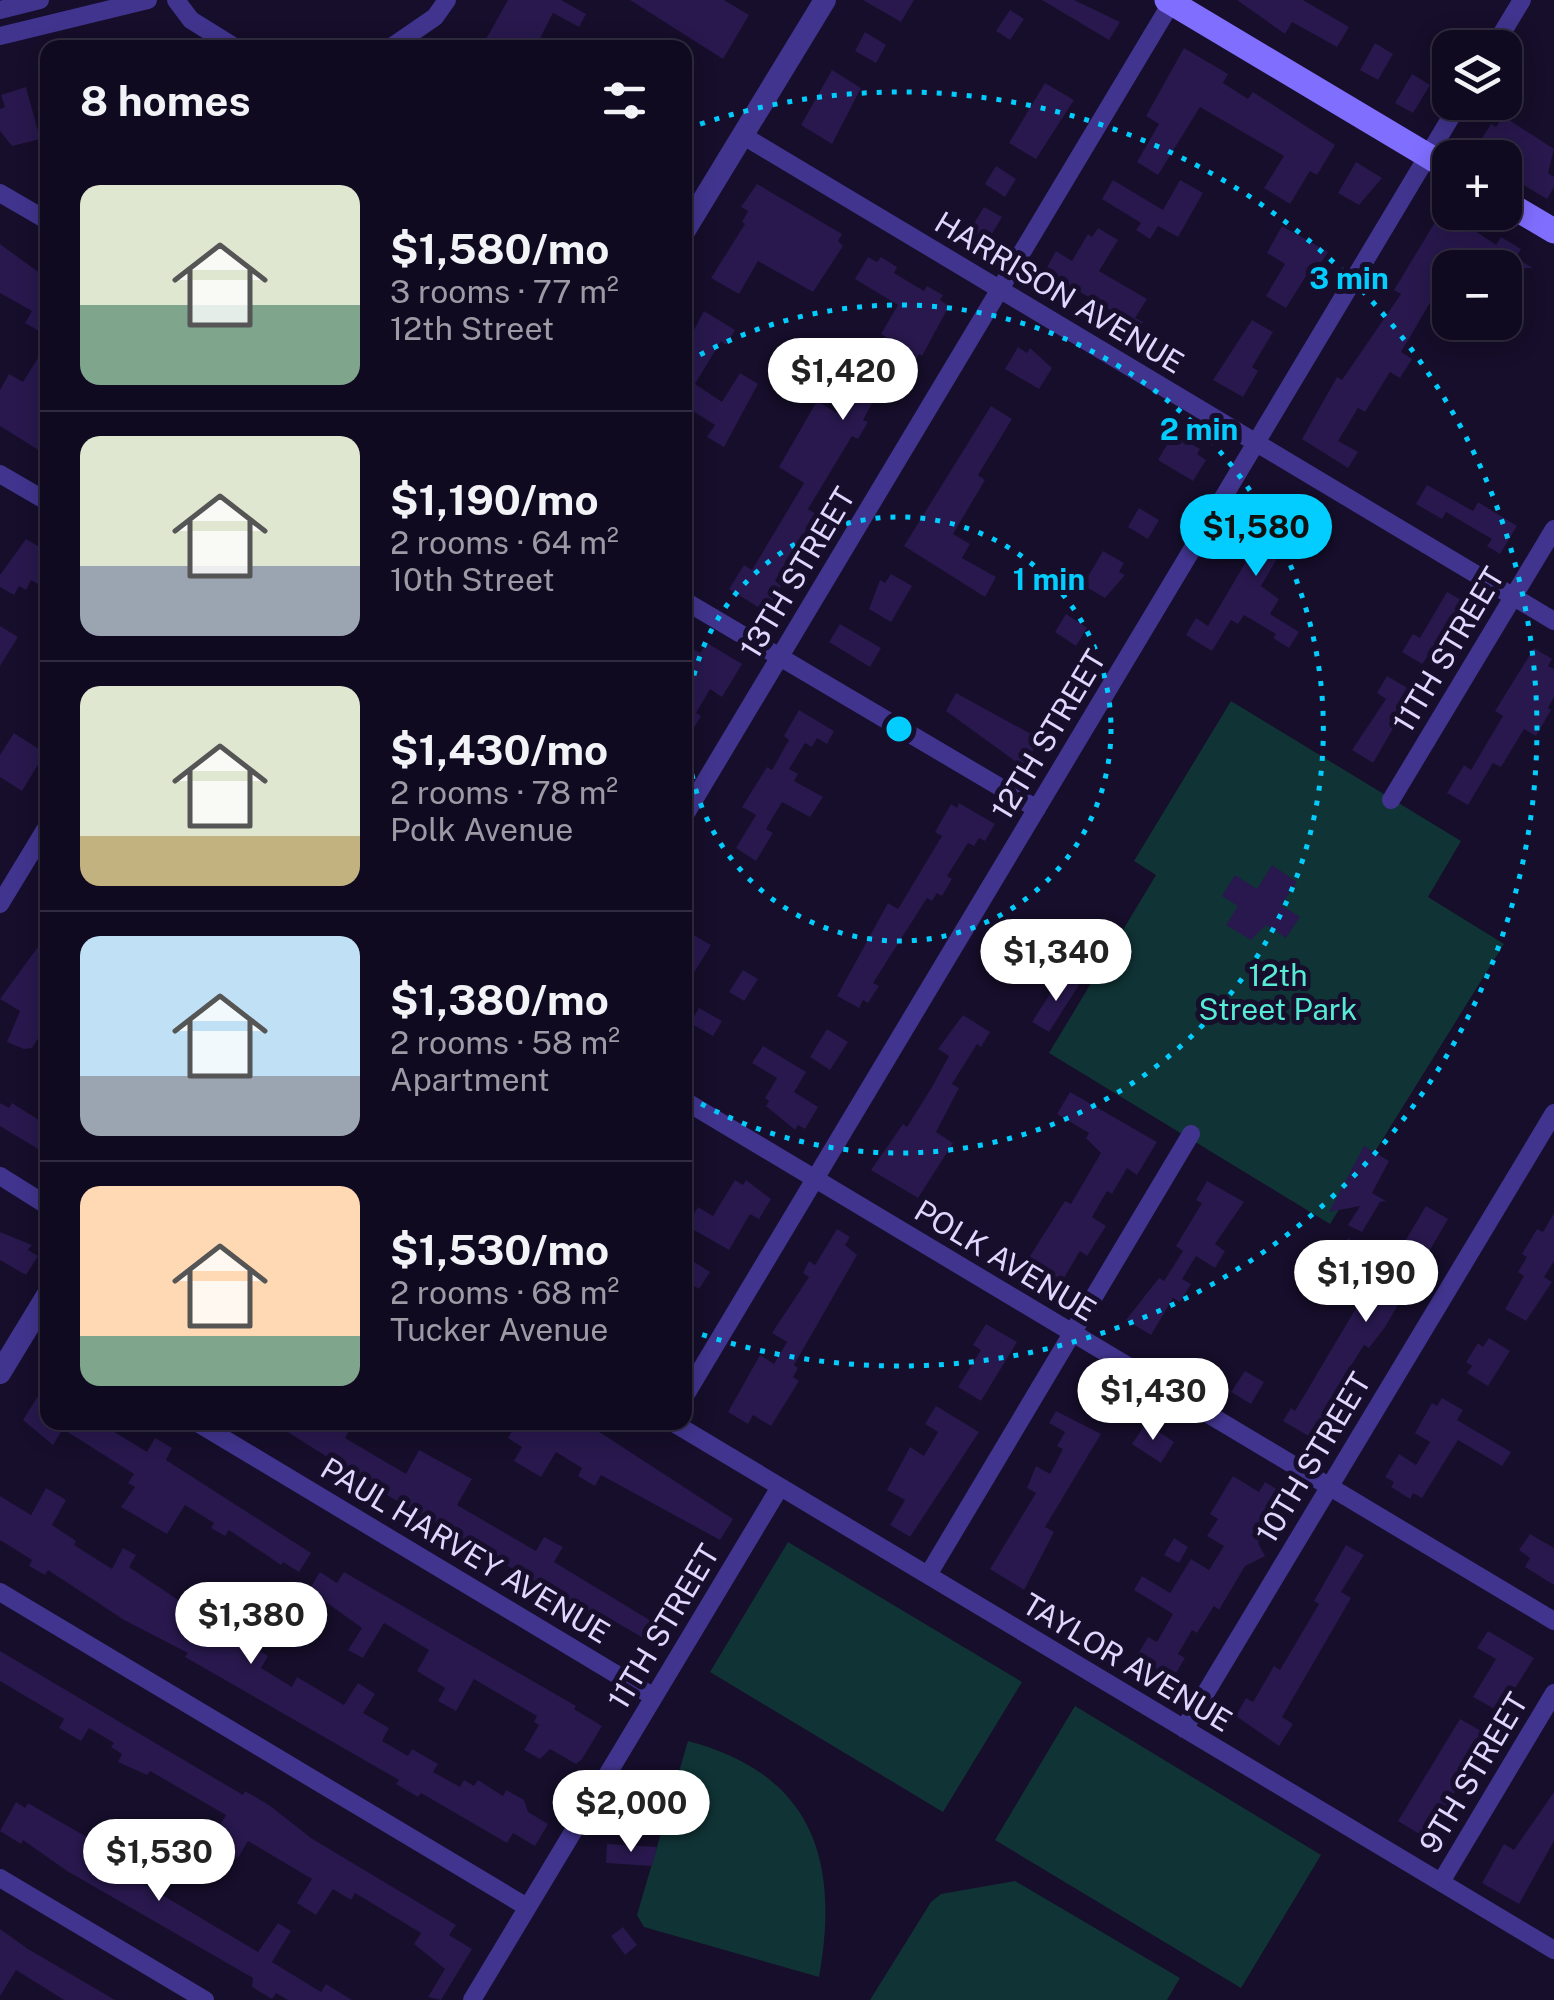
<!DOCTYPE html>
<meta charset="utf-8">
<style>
body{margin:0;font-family:"Public Sans",sans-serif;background:#1e182d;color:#f1f3f6;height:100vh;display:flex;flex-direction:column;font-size:38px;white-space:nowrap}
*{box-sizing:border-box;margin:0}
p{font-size:32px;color:#9c9aa5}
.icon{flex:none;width:55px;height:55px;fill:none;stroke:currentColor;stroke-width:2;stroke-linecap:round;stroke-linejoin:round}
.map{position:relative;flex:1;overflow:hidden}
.panel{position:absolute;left:40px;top:40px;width:652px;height:1390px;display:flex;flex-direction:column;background:#100a20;border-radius:20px;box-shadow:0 5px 25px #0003,0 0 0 2px #302b3e}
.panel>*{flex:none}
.tools{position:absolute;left:1432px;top:30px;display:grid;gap:20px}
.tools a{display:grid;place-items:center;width:90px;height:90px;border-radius:20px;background:#100a20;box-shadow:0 5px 25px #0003,0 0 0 2px #302b3e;font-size:50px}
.price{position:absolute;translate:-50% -85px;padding:0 22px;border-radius:35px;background:#fff;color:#222;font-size:32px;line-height:65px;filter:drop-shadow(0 2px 5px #0008)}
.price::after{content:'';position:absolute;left:50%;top:60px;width:30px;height:22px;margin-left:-15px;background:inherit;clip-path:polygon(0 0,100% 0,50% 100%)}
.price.current{background:#03cdff;color:#111}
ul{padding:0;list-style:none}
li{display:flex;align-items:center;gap:30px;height:250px;padding:0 40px}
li+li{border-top:2px solid #302b3e}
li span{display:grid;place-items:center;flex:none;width:280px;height:200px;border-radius:20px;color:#555}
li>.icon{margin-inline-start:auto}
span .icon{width:120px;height:120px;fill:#fffc;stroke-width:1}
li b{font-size:42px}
h2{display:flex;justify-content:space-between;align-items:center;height:120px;padding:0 40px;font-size:42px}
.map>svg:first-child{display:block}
</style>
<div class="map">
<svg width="1554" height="2000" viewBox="0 0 1554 2000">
<rect width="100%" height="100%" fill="#160e2a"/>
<!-- green -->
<path fill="#103335" d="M1231 701 1461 841 1428 897 1504 944 1330 1224 1049 1053 1156 875 1134 861Z
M788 1542 1022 1682 943 1812 710 1672Z
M1075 1706 1321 1855 1241 1988 995 1840Z
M688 1741C813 1774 840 1860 819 1977L644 1927 637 1915Z
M1015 1881 1180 1978 1167 2000H870L931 1902 941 1894Z"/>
<!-- building -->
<path fill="#28184d" d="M508 0H561L586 14 579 27 553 13 535 48H497L485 41Z
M630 0H724L749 15 723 59Z
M863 0H914L901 22Z
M1042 0H1074L1120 22 1109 40Z
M1237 0H1303L1349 27 1337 47 1292 22 1285 34Z
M1010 10 1024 19 1010 40 996 31Z
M865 32 886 45 876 63 855 51Z
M1375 43 1393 54 1378 80 1360 70Z
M1184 48 1228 74 1223 83 1248 99 1253 92 1335 145 1317 175 1310 171 1290 204 1264 188 1284 156 1200 107 1158 175 1137 162 1159 124 1146 116Z
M832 70 861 88 832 144 801 125Z
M1412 74 1430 85 1413 113 1395 103Z
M1045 83 1074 100 1036 159 1009 143Z
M26 87 40 139 12 146 0 131V109L5 107 1 95Z
M1503 116 1554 149 1548 173 1554 177V187L1547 199 1507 175 1518 158H1486L1479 143 1491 124 1496 127Z
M1356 162 1382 178 1359 205 1338 193Z
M996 166 1016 179 1005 197 985 184Z
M1113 180 1163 210 1180 180 1203 193 1178 237 1158 226 1150 239 1136 230 1141 223 1102 199Z
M757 184 842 234 838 241 843 246 813 292 758 261 739 294 711 278 745 224 742 222 748 211 741 207Z
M984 207 1002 217 983 249 965 238Z
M1443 209 1496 245 1501 237 1521 249 1516 258 1533 268H1523L1505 299V268H1450V306L1434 296 1401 352 1412 359 1400 378 1390 372 1365 412 1358 408 1338 441 1358 452 1348 468 1302 439 1337 377 1342 380 1401 294 1394 290Z
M1282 226 1328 252 1319 266 1314 263 1286 308 1266 296 1285 264 1267 253Z
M1098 228 1118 240 1099 271 1147 299 1135 318 1143 322 1132 341 1106 326 1114 312 1080 292 1072 300 1053 288 1058 279 1045 271 1056 251 1072 261 1088 234 1092 237Z
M0 244 48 279V336L25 323 32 311 0 293Z
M868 257 877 262 881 257 897 267 894 273 924 291 927 286 943 295 940 300 949 306 922 356 919 354 903 380 898 377 887 395 879 390 863 420 868 422 858 439 852 436 808 509 816 514 804 534 810 537 799 556 793 552 775 581 781 586 766 612 729 589 744 565 752 570 804 483 779 467 817 401 837 413 846 397 854 402 892 341 881 334 898 305 855 279Z
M704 311 735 330 726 345 721 341 695 384 722 402 740 373 758 384 724 447 707 437 715 425 685 406V347Z
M1252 320 1273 332 1252 367 1258 371 1243 397 1213 380Z
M48 342V456L0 426V390L9 374 23 382Z
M1018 347 1027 353 1030 348 1052 368 1039 389 1005 369Z
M991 406 1012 419 978 475 985 480 953 534 970 544 962 558 996 577 985 597 904 546Z
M1171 438 1180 444 1183 439 1200 449 1197 454 1206 460 1193 481 1158 460Z
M1427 485 1473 511 1478 502 1517 526 1500 554 1487 546 1492 539 1446 512 1442 519 1416 504Z
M1266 496 1308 520 1295 541 1289 538 1261 586 1279 599 1270 614 1299 632 1289 648 1273 638 1276 634 1244 615 1238 624 1231 620 1212 651 1186 635 1196 618 1208 626 1247 560 1242 556 1262 522 1253 516Z
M1139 508 1159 520 1148 539 1128 527Z
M26 539 48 552V590L31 580 26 590 19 586 14 595 0 587V575Z
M1103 551 1124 563 1119 572 1125 575 1105 598 1083 585Z
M891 574 912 586 891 622 869 609 880 580 885 583Z
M1447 592 1476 608 1471 617 1478 620 1467 641 1449 630 1432 659 1428 656 1422 664 1402 652 1413 634 1420 638Z
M1066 614 1087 628 1076 646 1055 632Z
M840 624 881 648 870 667 829 642Z
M0 626 18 637 0 666Z
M707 643 742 664 722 697 710 689 696 713 701 716 685 743V662L693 649 700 653Z
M1534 648 1552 659 1548 666 1554 669V697L1548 708 1551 710 1536 736 1524 729 1501 767 1493 763 1468 805 1447 793 1464 765 1471 770 1503 716 1495 711Z
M1387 676 1414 692 1373 763 1352 750 1386 699 1377 693Z
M956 693 1040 739 1023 767 946 711Z
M799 710 834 731 827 744 817 738 812 747 805 743 789 769 798 774 794 781 823 797 810 817 782 802 766 829 773 833 756 861 736 848 756 815 742 807 767 767 772 770 789 740 784 736Z
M14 733 45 753 22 791 0 777V755Z
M959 803 995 824 985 841 979 838 974 846 968 843 947 876 952 879 942 896 937 893 932 901 927 898 873 983 879 986 868 1003 863 1000 859 1008 837 996 888 903 898 909 942 836 935 832 951 804 957 808Z
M1272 865 1297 882 1281 905 1300 917 1286 938 1266 925 1251 940 1226 925 1238 906 1222 896 1235 875 1257 889Z
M685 930 711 945 685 987Z
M48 933V1002L41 1013 48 1023 32 1048 24 1049 7 1042 20 1011 0 999Z
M743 970 758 979 744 1001 729 992Z
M1062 975 1079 985 1049 1032 1032 1022Z
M699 1008 722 1021 713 1036 690 1023Z
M963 1015 990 1032 981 1047 977 1044 952 1084 959 1088 936 1132 953 1143 918 1198 871 1170 903 1124 907 1127 932 1087 949 1056 938 1049Z
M827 1029 848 1042 830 1070 810 1057Z
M763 1046 806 1072 794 1092 818 1107 805 1129 798 1125 795 1130 766 1106 769 1101 765 1098 777 1078 752 1063Z
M1070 1092 1157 1142 1137 1175 1127 1168 1112 1194 1107 1191 1092 1217 1106 1226 1087 1256 1080 1251 1058 1288 1023 1267 1065 1201 1071 1204 1101 1153 1086 1138 1089 1133 1057 1114Z
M0 1103 9 1108 12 1103 48 1126V1155L0 1126Z
M1364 1146 1389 1161 1372 1193 1386 1201 1380 1202 1362 1232 1348 1225 1360 1206 1329 1212Z
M735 1180 743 1185 746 1180 771 1199 759 1219 750 1214 729 1250 687 1226 698 1207 713 1216Z
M1207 1181 1244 1202 1215 1244 1225 1251 1215 1268 1196 1256 1182 1279 1191 1284 1180 1302 1173 1298 1151 1335 1126 1320 1159 1278 1164 1281 1183 1251 1176 1246 1202 1203 1196 1200Z
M1426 1206 1448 1219 1385 1327 1369 1348 1364 1345 1344 1377 1324 1411 1331 1415 1315 1440 1283 1421 1291 1408 1295 1411 1362 1298 1369 1302Z
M1554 1213V1261L1544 1277 1552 1282 1526 1321 1505 1309 1524 1276 1518 1272 1527 1257 1522 1254 1537 1229 1543 1232Z
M837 1229 850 1237 845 1245 857 1255 794 1365 798 1368 793 1377 799 1381 771 1426 753 1415 748 1424 728 1412 760 1355 774 1364 787 1342 772 1333 809 1277 803 1273 809 1261 815 1265Z
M0 1232 32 1245 28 1250 38 1256 26 1275 0 1260Z
M1348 1238 1366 1249 1358 1262 1340 1251Z
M685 1256 710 1272 699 1289 685 1281Z
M986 1324 1017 1342 981 1401 958 1387 981 1350 973 1345Z
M1489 1338 1510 1351 1488 1386 1467 1373 1472 1366 1466 1362 1478 1343 1483 1347Z
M1245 1371 1264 1382 1251 1404 1231 1392Z
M48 1380V1422H98L147 1452 155 1438 172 1448 166 1460 311 1553 299 1572 283 1562 281 1565 229 1530 225 1536 211 1528 214 1523 185 1505 167 1534 121 1507 135 1487 128 1483 134 1474 63 1429 53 1445 23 1420Z
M1442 1398 1463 1410 1457 1420 1511 1452 1502 1466 1458 1440 1422 1498 1413 1493 1410 1499 1391 1487 1394 1482 1385 1477 1399 1454 1416 1465 1430 1442 1415 1433 1432 1403 1437 1406Z
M936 1406 979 1432 910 1537 890 1525 905 1500 887 1490 910 1447 924 1456 938 1432 925 1424Z
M1056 1411 1101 1434 1045 1527 1054 1532 1024 1590 990 1569 1036 1493 1027 1488 1036 1466 1050 1474 1063 1449 1057 1446 1065 1432 1049 1423Z
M272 1422H354L345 1438 406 1474 419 1450 472 1479 457 1505 536 1551 544 1537 563 1547 554 1562 666 1630 657 1646 595 1610 592 1615 403 1505Z
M517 1422H584L733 1519 720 1540 601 1475 595 1486 578 1476 582 1468 556 1452 541 1477 514 1461 522 1447 508 1438Z
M1146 1423 1174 1442 1161 1463 1132 1444Z
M1233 1476 1259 1492 1265 1482 1286 1495 1258 1543 1265 1556 1245 1566 1219 1610 1214 1606 1197 1633 1192 1630 1178 1654 1185 1658 1173 1678 1155 1668 1151 1674 1133 1663 1148 1637 1157 1642 1173 1614 1134 1590 1142 1576 1170 1593 1191 1559 1209 1570 1224 1546 1207 1536 1218 1519 1210 1514Z
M46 1488 66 1500 52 1525 76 1541 74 1545 112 1569 123 1548 136 1555 129 1567 208 1620 220 1600 239 1612 227 1631 268 1656 261 1668 292 1687 297 1677 344 1705 358 1683 375 1694 363 1713 389 1728 382 1741 408 1756 412 1749 438 1764 433 1772 460 1787 464 1780 474 1786 478 1780 503 1796 506 1790 524 1800 528 1812 548 1824 535 1846 513 1833 507 1843 421 1793 418 1797 396 1784 399 1780 185 1657 188 1653 124 1620 48 1570 45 1575 29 1566 32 1560 0 1540V1496L31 1515Z
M1530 1534 1554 1548V1585L1525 1567 1530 1558 1519 1550Z
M1174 1538 1188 1547 1179 1563 1164 1555Z
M1346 1545 1364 1555 1341 1592 1351 1598 1282 1717 1293 1724 1279 1746 1236 1716 1246 1698 1253 1702 1274 1666 1280 1670 1319 1604 1314 1601Z
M320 1572 337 1583 344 1572 576 1706 574 1709 602 1726 582 1759 576 1764 550 1749 540 1759 524 1750 539 1725 534 1722 537 1716 474 1679 456 1711 438 1701 445 1688 417 1671 429 1650 384 1623 363 1658 348 1650 362 1628 309 1590Z
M1488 1631 1534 1658 1500 1712 1473 1697 1496 1659 1477 1648Z
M0 1651 243 1795 245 1791 269 1805 311 1838 456 1925 449 1935 472 1949 441 2000 428 1997 445 1969 414 1944 421 1933 355 1893 351 1900 333 1889 316 1915 297 1903 312 1879 248 1841 238 1858 210 1842 226 1815 150 1771 147 1775 118 1762 122 1754 111 1747 114 1743 89 1728 81 1741 59 1728 64 1719 0 1681Z
M1460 1719 1490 1736 1426 1838 1398 1821Z
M1554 1792V1841L1519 1904 1482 1883 1504 1844 1514 1850Z
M16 1802 25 1808 28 1803 90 1839 84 1848 119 1869 126 1858 148 1871 142 1883 258 1952 278 1923 291 1931 272 1962 321 1992 326 1984 352 2000H288L276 1993 272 1999 252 1987 253 1978 67 1871 23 1840 21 1844 0 1831Z
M607 1844 657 1847 652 1866 606 1863Z
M623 1927 637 1945 625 1955 611 1936Z
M0 1929 28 1949 115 2000H64L16 1970 0 1996Z"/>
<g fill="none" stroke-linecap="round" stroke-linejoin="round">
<!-- minor -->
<path stroke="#41348e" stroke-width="18" d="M176 0 191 20 236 48
M0 10 40 0
M0 36 148 0
M390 48 435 17 447 0
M1493 48 1522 0
M742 135 1554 621
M0 193 48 221
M0 474 48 502
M685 601 1037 809
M1391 800 1554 529
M685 815 1173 0
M0 904 48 825
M685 1101 1554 1621
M0 1176 48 1206
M685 1396 1460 102
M196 1422 654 1697
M672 1422 1554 1950
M928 1575 1191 1134
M0 1592 527 1907
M1184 1729 1554 1113
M0 1878 205 2000
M1441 1882 1554 1693
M472 2000 780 1487"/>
<!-- tertiary -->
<path stroke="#41348e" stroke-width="22" d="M685 230 825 0
M0 1373 48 1294"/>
<!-- secondary -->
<path stroke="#806eff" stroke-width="25" d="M1167 0 1450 169
M1505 202 1554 231"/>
</g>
<!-- distance rings -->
<g fill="none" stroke="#03cdff" stroke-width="5" stroke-dasharray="5 10">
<circle cx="899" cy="729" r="212"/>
<path d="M687 362A424 424 0 1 1 687 1096"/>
<path d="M686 129A637 637 0 1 1 686 1329"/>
</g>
<g text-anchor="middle" stroke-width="10" stroke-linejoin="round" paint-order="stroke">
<!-- street labels -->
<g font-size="30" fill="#e0d7ff" stroke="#160e2a">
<text transform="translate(1059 293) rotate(31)" y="10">HARRISON AVENUE</text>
<text transform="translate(798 573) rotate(-59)" y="10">13TH STREET</text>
<text transform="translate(1449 650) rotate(-59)" y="10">11TH STREET</text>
<text transform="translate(1049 735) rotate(-59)" y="10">12TH STREET</text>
<text transform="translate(1005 1261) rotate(31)" y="10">POLK AVENUE</text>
<text transform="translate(1314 1458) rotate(-59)" y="10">10TH STREET</text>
<text transform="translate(465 1551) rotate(31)" y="10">PAUL HARVEY AVENUE</text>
<text transform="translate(664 1627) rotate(-59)" y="10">11TH STREET</text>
<text transform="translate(1127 1663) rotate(31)" y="10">TAYLOR AVENUE</text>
<text transform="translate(1474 1773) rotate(-59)" y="10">9TH STREET</text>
</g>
<!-- park labels -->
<g font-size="30" fill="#57ebd5" stroke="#160e2a">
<text x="1278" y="986">12th<tspan x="1278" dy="34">Street Park</tspan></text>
</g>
</g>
<circle cx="899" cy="729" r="15" fill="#03cdff" stroke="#160e2a" stroke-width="5"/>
<g font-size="30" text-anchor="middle" font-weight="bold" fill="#03cdff" stroke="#160e2a" stroke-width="10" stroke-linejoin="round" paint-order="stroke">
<text x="1349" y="289">3 min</text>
<text x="1199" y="440">2 min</text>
<text x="1049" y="590">1 min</text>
</g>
</svg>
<div class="tools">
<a><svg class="icon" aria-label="layers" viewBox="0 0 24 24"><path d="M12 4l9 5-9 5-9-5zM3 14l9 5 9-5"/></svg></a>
<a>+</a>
<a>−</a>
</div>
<b class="price" style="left:843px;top:423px">$1,420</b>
<b class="price current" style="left:1256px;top:579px">$1,580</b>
<b class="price" style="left:1056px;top:1004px">$1,340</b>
<b class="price" style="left:1366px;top:1325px">$1,190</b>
<b class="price" style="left:1153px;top:1443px">$1,430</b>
<b class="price" style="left:251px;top:1667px">$1,380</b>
<b class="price" style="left:631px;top:1855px">$2,000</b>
<b class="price" style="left:159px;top:1904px">$1,530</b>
<section class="panel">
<h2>8 homes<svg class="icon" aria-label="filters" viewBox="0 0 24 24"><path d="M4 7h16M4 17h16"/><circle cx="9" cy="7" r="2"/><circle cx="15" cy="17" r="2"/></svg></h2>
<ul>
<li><span style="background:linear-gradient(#dfe7d0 60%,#7fa58c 0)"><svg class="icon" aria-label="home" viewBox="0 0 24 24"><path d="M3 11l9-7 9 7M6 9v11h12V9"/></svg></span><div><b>$1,580/mo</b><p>3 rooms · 77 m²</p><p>12th Street</p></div></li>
<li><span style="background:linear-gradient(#dfe7d0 65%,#9aa5b1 0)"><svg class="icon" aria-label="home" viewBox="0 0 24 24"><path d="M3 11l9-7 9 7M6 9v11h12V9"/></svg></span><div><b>$1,190/mo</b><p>2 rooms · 64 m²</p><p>10th Street</p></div></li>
<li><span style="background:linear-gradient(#dfe7d0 75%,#c2b280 0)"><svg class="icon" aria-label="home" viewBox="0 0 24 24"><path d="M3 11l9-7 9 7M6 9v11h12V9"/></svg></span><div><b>$1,430/mo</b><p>2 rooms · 78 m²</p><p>Polk Avenue</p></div></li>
<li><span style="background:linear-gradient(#bfe0f5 70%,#9aa5b1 0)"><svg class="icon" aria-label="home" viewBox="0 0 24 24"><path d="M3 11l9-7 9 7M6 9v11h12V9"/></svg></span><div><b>$1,380/mo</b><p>2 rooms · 58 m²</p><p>Apartment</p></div></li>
<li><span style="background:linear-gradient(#ffd9b3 75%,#7fa58c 0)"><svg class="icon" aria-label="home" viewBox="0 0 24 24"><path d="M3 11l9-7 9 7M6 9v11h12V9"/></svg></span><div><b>$1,530/mo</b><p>2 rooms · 68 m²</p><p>Tucker Avenue</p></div></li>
</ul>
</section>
</div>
